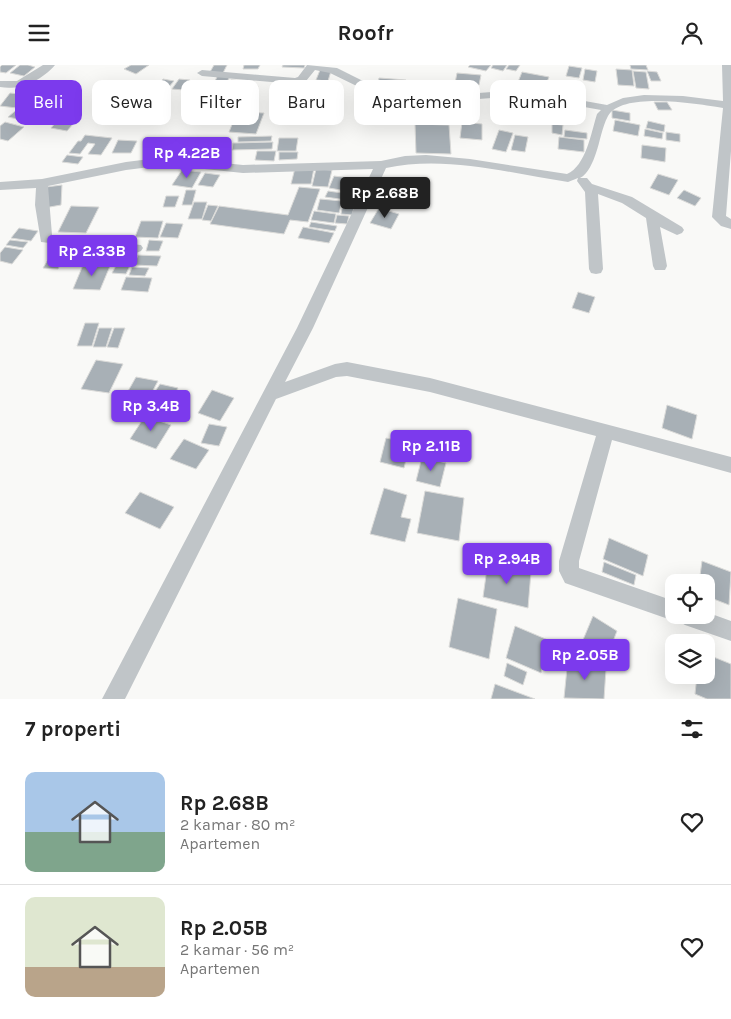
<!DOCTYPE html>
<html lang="id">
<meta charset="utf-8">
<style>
body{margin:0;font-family:Karla,sans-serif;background:#f2f2f2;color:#222;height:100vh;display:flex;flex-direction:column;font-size:19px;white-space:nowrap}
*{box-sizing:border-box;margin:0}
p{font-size:16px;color:#767676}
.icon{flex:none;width:28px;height:28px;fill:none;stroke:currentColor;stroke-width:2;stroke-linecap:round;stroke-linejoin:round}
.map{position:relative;height:634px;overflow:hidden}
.details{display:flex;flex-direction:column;background:#fff;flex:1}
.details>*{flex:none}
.top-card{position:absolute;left:15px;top:15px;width:701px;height:45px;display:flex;gap:10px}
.buttons{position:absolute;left:665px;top:509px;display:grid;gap:10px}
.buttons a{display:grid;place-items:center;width:50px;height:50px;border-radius:10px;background:#fff;box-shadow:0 5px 20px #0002;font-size:25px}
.price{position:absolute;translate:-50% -42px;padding:0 11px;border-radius:5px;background:#7c3aed;color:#fff;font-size:16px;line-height:32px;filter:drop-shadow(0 1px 2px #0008)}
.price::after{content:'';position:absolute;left:50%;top:30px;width:15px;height:11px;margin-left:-8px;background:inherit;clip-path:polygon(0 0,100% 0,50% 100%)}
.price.on{background:#222;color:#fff}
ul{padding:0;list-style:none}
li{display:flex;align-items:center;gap:15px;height:125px;padding:0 25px}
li+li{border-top:1px solid #e0e0e0}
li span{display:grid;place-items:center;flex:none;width:140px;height:100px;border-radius:10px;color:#555}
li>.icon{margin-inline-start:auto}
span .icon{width:60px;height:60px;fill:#fffc;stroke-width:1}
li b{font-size:21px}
h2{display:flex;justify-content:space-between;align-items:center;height:60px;padding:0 25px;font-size:21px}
.tag{padding:0 18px;border-radius:10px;background:#fff;box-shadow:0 5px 20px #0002;font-size:18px;line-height:45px}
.tag.on{background:#7c3aed;color:#fff}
header{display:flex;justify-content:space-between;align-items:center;height:65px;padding:0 25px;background:#fff;font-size:22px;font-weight:700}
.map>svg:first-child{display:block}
</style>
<header><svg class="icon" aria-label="menu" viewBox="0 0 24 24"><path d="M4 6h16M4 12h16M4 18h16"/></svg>Roofr<svg class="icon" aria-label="person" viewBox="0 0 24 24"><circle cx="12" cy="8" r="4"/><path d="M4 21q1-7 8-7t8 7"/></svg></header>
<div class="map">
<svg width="731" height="634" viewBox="0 0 731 634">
<rect width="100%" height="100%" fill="#f9f9f7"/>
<!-- building -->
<path fill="#a8b0b6" stroke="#dbdbd9" d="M2 0H16L6 8 0 7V2Z
M20 0H28L35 2 24 11 10 8Z
M131 0H149L136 9 124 4Z
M214 0H227L223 8 210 7Z
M244 0H260L258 4H243Z
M283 0H305L304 3 282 2Z
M470 0H491L486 6 468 2Z
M493 0H507L503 6 491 3Z
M509 0H520L516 6 506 4Z
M630 0H646L648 5 631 4Z
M569 1 582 3 579 13 566 11Z
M585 4 597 6 595 17 583 15Z
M616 4 632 5 634 21 618 20Z
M320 5 331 6 328 16 316 15Z
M633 6 646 7 649 24 636 23Z
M647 6 657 7 661 16H651Z
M522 7 549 12 545 22 518 17Z
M457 8 481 10 479 20 455 18Z
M218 10 230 11 226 19 214 18Z
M379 13 406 15 404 26 377 24Z
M163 14 174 16 167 24 157 22Z
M179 14 190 15 184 25 172 24Z
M231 15 245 16 238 31 224 29Z
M282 18 300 19 296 33 278 32Z
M211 19 223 21 215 33 203 32Z
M247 20 258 21 252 35 241 34Z
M377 26 400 27 397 45 374 43Z
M10 28 28 30 17 43 0 41Z
M654 37H667L672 45H658Z
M49 39 67 42 57 53 39 49Z
M20 42 34 46 22 55 8 52Z
M612 45 630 48V56L612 53Z
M237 47 264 48 256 69 229 67Z
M63 49 79 52 67 66 51 63Z
M615 55 640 60 638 71 613 66Z
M648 56 665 60 664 67 646 63Z
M5 57 24 62 8 76 0 74V61Z
M462 57 482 59V75L460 73Z
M415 59 449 60 451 89 416 88Z
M552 59 563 60 562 70 552 68Z
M645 64 663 68 662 74 644 71Z
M499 65 513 68 506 87 492 84Z
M565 65 587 68V74L564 72Z
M666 67 680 69V77L666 75Z
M85 70 112 73 101 90 88 89 95 79 88 78 80 89 69 88 78 76H81Z
M515 70 528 72 525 87 511 85Z
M272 71 271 76 238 77V72Z
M559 72 584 75V87L558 84Z
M279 73H298L296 86H277Z
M118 75 137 76 131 88H112Z
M273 77 272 84 232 85 233 78Z
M642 80 666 83 665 97 641 93Z
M257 86H276L274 96 255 95Z
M279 87H298L297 94 279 95Z
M67 90 83 92 78 99 62 97Z
M295 103H314L311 119H291Z
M316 104 332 105 328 122 312 121Z
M182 105 201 107 192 123 172 120Z
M205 108 220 110 213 122 198 120Z
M658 109 678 115 669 130 650 123Z
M334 111 357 114 352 127 329 123Z
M62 120 61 140 44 143 46 122Z
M299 122 320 124 308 157 290 155 284 169 210 159 219 141 288 150Z
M186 125H196L192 140H182Z
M684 125 701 133 695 141 677 133Z
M328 126 357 130 354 136 325 132Z
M166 131H179L175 142H163Z
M320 134 342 136 339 148 317 145Z
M194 137H207L202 154H188Z
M343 138 355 139 352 150 341 149Z
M208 140 218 141 211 156 202 155Z
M71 141 99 142 86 168 58 167Z
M379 143 399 149 391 164 370 158Z
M314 146 336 149 334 158 311 155Z
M337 150 349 151 347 159 335 158Z
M141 156H163L158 173 135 172Z
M311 157 337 161 335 166 309 162Z
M166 158 183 159 178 173 160 172Z
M303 162 334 168 329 178 298 173Z
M19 163 38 166 31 176 11 173Z
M10 175 28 177 23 183 6 180Z
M149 175 163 176 159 186H146Z
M5 182 23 185 12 199 0 196V188Z
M52 188 66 189 58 204 43 203Z
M138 190 161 191 157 201 134 200Z
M119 195 132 196 126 209 112 208Z
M83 200 110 201 100 225 73 224Z
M132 202 149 203 145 211 129 210Z
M126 212 152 213 148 227 121 225Z
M578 227 595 232 589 248 572 243Z
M85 258H99L92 281H77Z
M99 263H112L106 282H93Z
M114 263H125L118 283 107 282Z
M96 295 123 299 109 328 81 324Z
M136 312 158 316 145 340 123 335Z
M160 319 178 323 166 345 147 339Z
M212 325 234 333 220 356 198 348Z
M667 340 697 350 692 374 662 363Z
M145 351 171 360 156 384 130 374Z
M209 359 227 362 219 381 201 378Z
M386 373 410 378 404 403 380 397Z
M184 374 209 385 196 404 170 394Z
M422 392 446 398 440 422 416 416Z
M384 423 407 430 401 452 411 454 405 477 370 469Z
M425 426 464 433 459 476 417 468Z
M140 427 174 442 160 464 125 448Z
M609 473 648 490 643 511 603 494Z
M488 496 531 507 528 543 483 532Z
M702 496 731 507 729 540 706 531V518H699Z
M604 497 636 510 634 520 602 507Z
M458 533 497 544 489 594 449 582Z
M593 551 617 566 605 597 580 582Z
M515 561 548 575 541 608 506 593Z
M706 589 731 599V634H707L695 629 697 610H706Z
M568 593 606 604 604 634 564 633Z
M507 598 527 607 523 620 504 611Z
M495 619 535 634H491Z"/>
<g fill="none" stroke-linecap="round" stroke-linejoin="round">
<!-- street -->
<path fill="#c0c5c8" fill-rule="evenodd" d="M43 0H55C42 15 20 26 0 22V16H17Z
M307 0 337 3 373 21 439 31 505 26 540 28 607 40 623 33 644 30 683 31 723 36 722 0H731V86L726 151 731 154V164L721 161 712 152 723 43C699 39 622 26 608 51 602 62 600 77 596 88 593 97 588 109 580 113H587L592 119 632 132 682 162 684 165 682 168 677 170 660 162 667 201 665 205H655L653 201 646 153 622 138 598 129 603 204 601 208 596 209 591 208 589 204 585 127 577 116 578 113 568 117C509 108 445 90 386 103L313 263 285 317 335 299 347 297 430 313 731 392V408L612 375 579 496V503L674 536V550H706V547L731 556V576L685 560 677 555 674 556 565 518 559 506V496L596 371 430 327 347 311 336 312 276 334 125 634H102L297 263 373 104 243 108 166 100 126 105 48 121 52 170 141 180 143 183 141 186 136 188 41 177 35 140 36 123 0 125V117L42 114 126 97 166 92 243 100 381 96 405 91 426 90 470 94 567 109C586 101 591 68 597 49L601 45 540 34 505 32 439 37 420 35 401 30 367 26 330 8 315 5 306 16 295 19 202 11 197 8 202 5 295 13 298 12Z"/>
</g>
</svg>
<div class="buttons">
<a><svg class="icon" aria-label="locate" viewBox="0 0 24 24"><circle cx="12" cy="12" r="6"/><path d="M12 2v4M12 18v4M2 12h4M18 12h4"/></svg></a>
<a><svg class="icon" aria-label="layers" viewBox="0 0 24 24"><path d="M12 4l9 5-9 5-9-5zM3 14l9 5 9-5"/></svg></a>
</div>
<b class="price" style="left:187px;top:114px">Rp 4.22B</b>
<b class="price on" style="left:385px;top:154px">Rp 2.68B</b>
<b class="price" style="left:92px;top:212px">Rp 2.33B</b>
<b class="price" style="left:151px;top:367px">Rp 3.4B</b>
<b class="price" style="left:431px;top:407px">Rp 2.11B</b>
<b class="price" style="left:507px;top:520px">Rp 2.94B</b>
<b class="price" style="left:585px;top:616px">Rp 2.05B</b>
<div class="top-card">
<a class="tag on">Beli</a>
<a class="tag">Sewa</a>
<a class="tag">Filter</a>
<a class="tag">Baru</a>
<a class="tag">Apartemen</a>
<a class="tag">Rumah</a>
</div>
</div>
<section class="details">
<h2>7 properti<svg class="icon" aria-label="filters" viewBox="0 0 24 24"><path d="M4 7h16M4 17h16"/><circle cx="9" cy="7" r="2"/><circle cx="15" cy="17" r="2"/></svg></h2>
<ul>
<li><span style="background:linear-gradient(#a9c7e8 60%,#7fa58c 0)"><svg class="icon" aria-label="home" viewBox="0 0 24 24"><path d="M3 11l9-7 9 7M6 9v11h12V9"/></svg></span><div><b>Rp 2.68B</b><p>2 kamar · 80 m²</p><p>Apartemen</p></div><svg class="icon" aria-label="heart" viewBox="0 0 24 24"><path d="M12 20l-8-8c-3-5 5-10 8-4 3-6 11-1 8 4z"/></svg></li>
<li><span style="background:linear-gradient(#dfe7d0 70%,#b9a48a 0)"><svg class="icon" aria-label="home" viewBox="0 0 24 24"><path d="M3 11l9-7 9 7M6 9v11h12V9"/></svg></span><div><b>Rp 2.05B</b><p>2 kamar · 56 m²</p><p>Apartemen</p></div><svg class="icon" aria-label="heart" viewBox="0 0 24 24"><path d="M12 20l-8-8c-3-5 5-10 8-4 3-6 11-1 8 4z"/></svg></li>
</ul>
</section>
